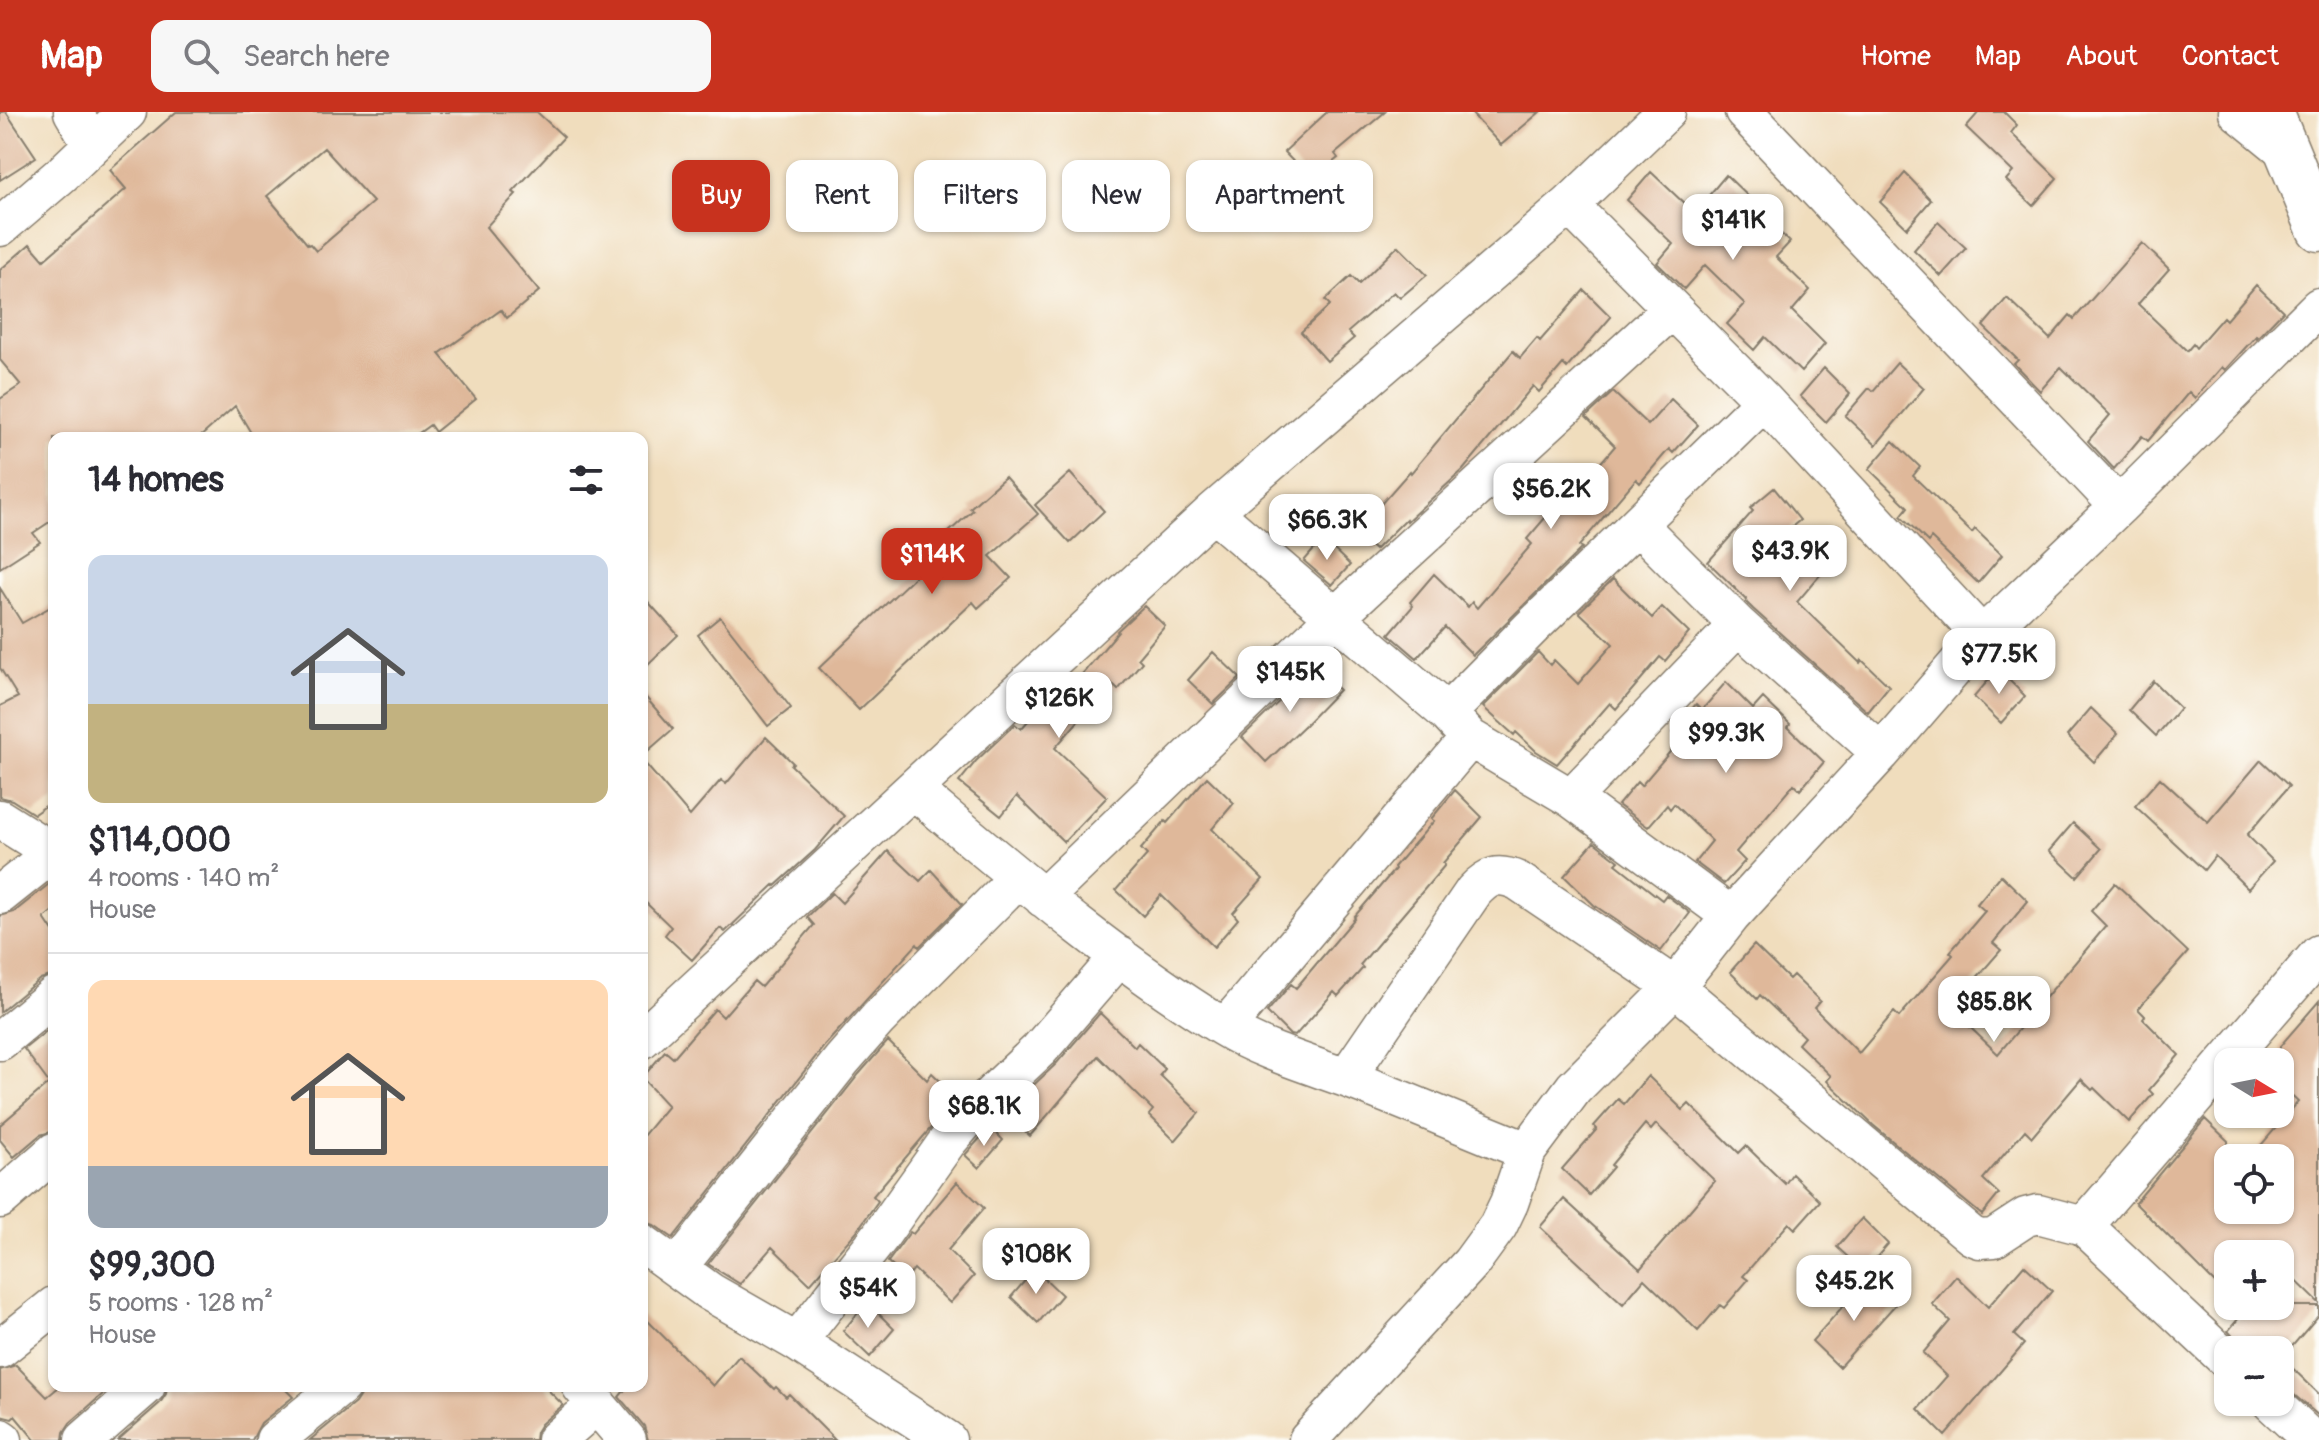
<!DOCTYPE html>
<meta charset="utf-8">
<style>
body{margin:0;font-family:Pangolin,sans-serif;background:#f7f7f7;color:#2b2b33;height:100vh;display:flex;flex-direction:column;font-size:30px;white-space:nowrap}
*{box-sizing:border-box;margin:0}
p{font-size:26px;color:#7c7c81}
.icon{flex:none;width:44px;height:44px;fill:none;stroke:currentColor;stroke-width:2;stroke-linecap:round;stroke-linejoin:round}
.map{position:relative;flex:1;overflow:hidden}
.sheet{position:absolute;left:48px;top:320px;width:600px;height:960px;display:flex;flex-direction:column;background:#fff;border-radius:16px;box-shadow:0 2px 6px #0004}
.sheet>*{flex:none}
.banner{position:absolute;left:672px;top:48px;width:760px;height:72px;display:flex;gap:16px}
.needle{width:52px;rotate:100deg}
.controls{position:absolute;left:2214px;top:936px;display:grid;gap:16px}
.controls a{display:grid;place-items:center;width:80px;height:80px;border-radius:16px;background:#fff;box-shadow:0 2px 6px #0004;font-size:40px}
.price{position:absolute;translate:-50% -68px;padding:0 18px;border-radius:16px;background:#fff;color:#222;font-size:26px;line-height:52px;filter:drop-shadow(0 2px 4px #0008)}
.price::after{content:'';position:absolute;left:50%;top:48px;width:24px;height:18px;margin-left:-12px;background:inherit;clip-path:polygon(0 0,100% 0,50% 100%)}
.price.selected{background:#c8321e;color:#fff}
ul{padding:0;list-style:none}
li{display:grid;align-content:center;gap:16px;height:424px;padding:0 40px}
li+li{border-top:2px solid #e1e1e2}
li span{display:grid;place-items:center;height:248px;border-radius:16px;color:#555}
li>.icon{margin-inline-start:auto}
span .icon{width:144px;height:144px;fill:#fffc;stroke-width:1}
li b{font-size:34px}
h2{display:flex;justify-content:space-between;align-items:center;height:96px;padding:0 40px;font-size:34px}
.chip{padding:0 28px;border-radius:16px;background:#fff;box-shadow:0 2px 6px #0004;font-size:28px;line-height:72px}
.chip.selected{background:#c8321e;color:#fff}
header{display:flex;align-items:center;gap:48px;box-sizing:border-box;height:112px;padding:0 40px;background:#c8321e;color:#fff}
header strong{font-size:38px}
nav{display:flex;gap:44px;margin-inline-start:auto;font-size:28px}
.search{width:560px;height:72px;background:#f7f7f7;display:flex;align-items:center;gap:20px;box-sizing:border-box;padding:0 28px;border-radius:16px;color:#7c7c81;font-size:30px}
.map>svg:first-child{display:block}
</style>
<header>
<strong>Map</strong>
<div class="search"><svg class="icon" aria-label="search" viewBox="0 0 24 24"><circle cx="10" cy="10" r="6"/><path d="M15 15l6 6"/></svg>Search here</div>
<nav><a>Home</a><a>Map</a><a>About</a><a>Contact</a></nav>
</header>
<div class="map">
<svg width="2319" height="1328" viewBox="0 0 2319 1328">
<rect width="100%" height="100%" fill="#fdfcf7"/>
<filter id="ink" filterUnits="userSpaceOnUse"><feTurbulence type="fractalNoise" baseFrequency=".0125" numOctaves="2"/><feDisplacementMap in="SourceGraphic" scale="16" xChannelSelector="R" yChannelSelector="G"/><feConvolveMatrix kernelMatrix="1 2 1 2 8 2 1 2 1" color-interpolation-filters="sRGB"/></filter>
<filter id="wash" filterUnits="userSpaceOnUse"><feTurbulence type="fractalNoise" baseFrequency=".006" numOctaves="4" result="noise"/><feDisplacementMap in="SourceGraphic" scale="32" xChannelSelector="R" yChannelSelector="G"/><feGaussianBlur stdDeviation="1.8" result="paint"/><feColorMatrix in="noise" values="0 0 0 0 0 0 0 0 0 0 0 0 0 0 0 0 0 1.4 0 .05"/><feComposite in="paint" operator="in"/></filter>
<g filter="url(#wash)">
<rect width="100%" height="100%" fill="#f0ddbd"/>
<g id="blocks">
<!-- building -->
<path fill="#dfb89a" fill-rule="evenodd" d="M0 0H6L36 45 0 68Z
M176 0H537L564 25 513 80 516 82 486 115 539 179 507 206 501 198 439 242 476 287 435 320 430 313 412 326H254L235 294 199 326H54V407L33 421 40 430 0 456V287L21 273 0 248V158L30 132 44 148 126 77 110 58ZM324 36 373 90 316 139 310 132 308 133 267 84Z
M1327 0H1385L1335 42 1338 46 1311 68 1284 40Z
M1470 0H1540L1501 33Z
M1979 0H2004L2017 13 2011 21 2057 66 2033 94 2006 68 2013 60 1966 15Z
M1651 60 1687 94 1693 88 1700 94 1726 63 1753 89 1750 92 1790 130 1776 145 1810 178 1792 199 1825 232 1801 260 1765 225 1754 238 1727 212 1745 192 1705 153 1684 177 1657 151 1673 132 1627 88Z
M1905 61 1931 88 1907 116 1880 90Z
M1938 110 1966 136 1941 164 1914 138Z
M2142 131 2169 157 2138 192 2187 239 2193 232 2196 236 2223 205 2226 208 2256 173 2283 199 2257 226 2256 224 2225 258 2222 255 2195 286 2189 280 2148 329 2142 324 2114 357 2088 329 2110 303 2061 255 2040 279 2014 252 2018 248 1983 214 2007 186 2050 227 2070 203 2074 207Z
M1398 134 1427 163 1400 186 1394 180 1348 220 1354 226 1327 249 1301 220 1330 193 1325 188 1351 164 1359 172Z
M1584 178 1611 205 1567 256 1563 252 1539 280 1533 274 1463 358 1407 409 1406 407 1375 438 1350 414 1375 386 1381 392 1410 359 1411 361 1513 239 1520 246 1537 226 1540 229Z
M1897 251 1924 276 1876 333 1845 304 1869 276 1873 279Z
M1824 256 1850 282 1826 310 1800 284Z
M1613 280 1648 313 1671 287 1698 313 1673 341 1669 337 1640 371 1636 367 1579 434 1582 436 1473 543 1445 515 1417 546 1389 522 1413 494 1410 490 1434 462 1468 495 1472 490 1477 496 1532 432 1527 427 1551 399 1556 403 1615 334 1586 305Z
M1893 329 1920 355 1913 364 1972 421 1975 417 2002 443 1978 471 1931 426 1928 430 1901 404 1908 395 1869 357Z
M1070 361 1104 399 1070 431 1035 393Z
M1005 365 1038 402 990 444 1011 466 978 496 973 490 859 598 819 556 933 447 927 440 973 398 970 396Z
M1774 376 1800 408 1788 418 1826 456 1797 490 1860 551 1862 548 1889 574 1868 600 1753 497 1746 490 1747 488 1708 450 1753 399 1750 396Z
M1323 427 1350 453 1332 473 1304 449Z
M1613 467 1652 506 1662 495 1689 521 1665 549 1660 545 1616 597 1610 591 1557 652 1536 639 1516 620 1514 623 1483 595 1538 540 1550 553 1554 548 1578 572 1613 532 1579 500Z
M0 476 22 511 54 493V688L34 702 12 688 0 685V594L18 585 0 556Z
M642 483 678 523 642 558Z
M1144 494 1165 514 1138 546 1142 550 1118 578 1111 571 1055 636 1107 685 1064 730 1017 684 1001 704 959 670 976 649 1015 612 1021 617 1066 566 1073 573 1118 520 1117 519Z
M720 505 791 596 768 614 698 523Z
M1213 540 1240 566 1213 592 1188 568Z
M1315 555 1339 578 1305 613 1266 650 1242 625Z
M1998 557 2025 584 2001 611 1974 585Z
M2153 569 2180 596 2156 624 2129 598Z
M1726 570 1753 597 1763 586 1790 612 1788 615 1824 650 1800 678 1794 672 1736 740 1745 749 1724 772 1695 750 1712 729 1674 692 1670 697 1667 693 1648 715 1618 693 1637 670 1641 674 1680 628 1672 621 1696 592 1702 598Z
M642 581 673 617 642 644Z
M2091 596 2118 622 2094 650 2067 624Z
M766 625 793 651 791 653 844 704 815 738 775 774 774 773 725 820 720 816 692 848 665 823 671 815 642 787V648L690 704 721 668 726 672Z
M2261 648 2289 674 2247 723 2273 749 2248 777 2215 744 2204 758 2135 694 2160 666 2208 710Z
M1207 665 1234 691 1212 717 1263 767 1233 801 1238 807 1214 835 1161 783 1143 804 1116 778 1147 743 1141 737 1165 709 1167 711Z
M1455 678 1482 705 1443 751 1445 753 1360 853 1363 856 1338 884 1334 880 1295 924 1290 923 1267 900 1291 872 1296 876 1355 806 1354 805 1395 757 1394 755 1434 709 1431 707Z
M2073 711 2101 737 2077 765 2049 739Z
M1594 730 1619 749 1616 752 1662 788 1666 783 1690 801 1661 839 1594 793 1564 764Z
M888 739 920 769 931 758 962 792 919 835 917 832 825 933 673 1126 654 1113 642 1109V1025L668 994 642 966 665 939 673 946 715 897 723 905 754 869 761 875 814 813 807 805 832 781 842 791Z
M2001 763 2028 789 1993 831 2001 838 1953 893 1956 896 1953 899 1998 942 2106 814 2091 799 2115 771 2188 840 2138 897 2145 904 2143 907 2179 943 2149 978 2153 982 2129 1010 2094 976 2092 978 2081 967 2032 1025 2025 1018 1983 1067 1999 1082 1982 1103 1873 1013 1827 969 1831 964 1798 932 1804 925 1760 883 1757 887 1730 860 1754 833 1789 867 1793 863 1820 889 1814 896 1859 941 1894 900 1899 905 1953 843 1950 840 1985 799 1977 792Z
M54 768V798L44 806 54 821V863L40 867 0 900V804L14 800Z
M2319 889V1191L2280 1153V1142H2228V1184L2135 1091 2205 1007 2228 1029V1098H2280V1046H2250L2298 990 2280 973V934Z
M1100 901 1135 935 1138 931 1165 957 1160 963 1199 1001 1175 1029 1149 1003 1153 998 1098 944 1030 1024 1005 1000 1056 952Z
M54 913V1019L40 1023 14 1045 0 1028V1013L49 971 24 937Z
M888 929 927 968 932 961 957 985 873 1084 878 1089 856 1120 810 1172 772 1135 740 1172 708 1152 859 962Z
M1648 964 1683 998 1689 992 1739 1041 1746 1034 1785 1072 1792 1062 1820 1089 1795 1117 1789 1111 1743 1164 1748 1168 1724 1196 1720 1193 1698 1219 1644 1167 1623 1192 1540 1115 1564 1087 1640 1157 1715 1069 1656 1012 1651 1018 1645 1012 1611 1053 1613 1055 1589 1083 1562 1057 1597 1017 1594 1014 1618 987 1624 992Z
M990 1015 1003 1028 979 1056 965 1043Z
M957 1070 984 1096 948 1138 974 1164 950 1191 914 1157 906 1167 888 1150 910 1120 913 1122Z
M1862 1106 1888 1132 1864 1160 1837 1135Z
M2024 1153 2052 1179 2014 1223 2024 1232 1945 1324 1918 1297 1947 1264 1923 1241 1950 1209 1932 1192 1956 1164 1988 1195Z
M1035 1157 1062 1183 1038 1211 1011 1185Z
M1868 1166 1895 1193 1839 1255 1812 1229Z
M867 1190 894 1217 870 1245 843 1219Z
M2249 1194H2319V1203L2289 1238H2246L2228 1219Z
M642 1203 713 1274 739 1244 774 1277 776 1275 786 1285 789 1282 835 1328H648L644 1314 619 1285 628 1274H642Z
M2280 1244 2319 1282V1304L2280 1271Z
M16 1253 47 1285 60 1274H112L70 1311 64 1320 63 1328H35L15 1304 12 1307 0 1304V1258Z
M167 1274H282L293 1285 261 1311 252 1328H118L160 1291 166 1282Z
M362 1274H544L563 1293 541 1312 536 1320 535 1328H310L355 1291 361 1282Z"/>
</g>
</g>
<g filter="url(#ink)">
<use href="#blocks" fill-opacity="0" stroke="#867c6c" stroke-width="2"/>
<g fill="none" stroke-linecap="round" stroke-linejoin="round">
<!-- minor casing -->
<g stroke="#867c6c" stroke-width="41">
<path id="minor" d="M73 0 92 32
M1744 0 2119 394
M2238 0 2287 40
M1569 93 1764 289 1982 524
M0 115 62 62 127 0
M1213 400 1447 601 1470 626 1571 686 1731 804
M1738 513 1881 641
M1447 601 1530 517 1764 289
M914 678C1013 761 1112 847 1223 915 1261 938 1305 951 1346 966 1407 989 1466 1015 1527 1039L1574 976 1675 875 1731 804 1881 641 1982 524 2119 394 2319 195
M1571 686 1738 513 1638 413
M0 707 54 741
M0 783 54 740
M1043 786 1335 505 1671 198
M1225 916 1470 626
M642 927 1213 400 1569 93 1666 0
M0 929 54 884
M1346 966 1474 779C1488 764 1498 760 1518 769L1675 875 1972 1124 1980 1127 1994 1126 2026 1105 2038 1102 2084 1114 2228 1249
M0 1087 54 1040
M2084 1114 2319 842
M642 1131 710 1180 797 1230 947 1328
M677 1156 842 948 878 907 1018 766
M797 1230 879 1126 947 1030 975 998 1039 938 1120 844
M0 1237 54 1194
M581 1274 627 1328
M2271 1290 2312 1328
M0 1326 3 1328
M84 1328 146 1274
M275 1328 341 1274
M556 1328 597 1292
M1308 1328 1471 1151 1498 1114 1509 1091 1527 1039"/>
</g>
<!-- tertiary casing -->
<g stroke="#867c6c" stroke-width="47">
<path id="tertiary" d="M2271 0 2319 117"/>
</g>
<!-- minor -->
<use href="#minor" stroke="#fff" stroke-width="38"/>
<!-- tertiary -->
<use href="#tertiary" stroke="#fff" stroke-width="44"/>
</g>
</g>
</svg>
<div class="controls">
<a><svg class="needle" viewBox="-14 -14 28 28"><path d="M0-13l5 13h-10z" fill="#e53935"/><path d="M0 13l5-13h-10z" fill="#7c7c81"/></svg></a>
<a><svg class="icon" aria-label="locate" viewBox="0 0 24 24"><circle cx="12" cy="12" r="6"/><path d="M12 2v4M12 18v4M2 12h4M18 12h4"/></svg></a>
<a>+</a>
<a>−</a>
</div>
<b class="price" style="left:1733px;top:150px">$141K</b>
<b class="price" style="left:1551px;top:419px">$56.2K</b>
<b class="price" style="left:1327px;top:450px">$66.3K</b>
<b class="price" style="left:1790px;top:481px">$43.9K</b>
<b class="price selected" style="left:932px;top:484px">$114K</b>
<b class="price" style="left:1999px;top:584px">$77.5K</b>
<b class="price" style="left:1290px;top:602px">$145K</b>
<b class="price" style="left:1059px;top:628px">$126K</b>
<b class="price" style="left:1726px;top:663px">$99.3K</b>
<b class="price" style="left:1994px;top:932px">$85.8K</b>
<b class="price" style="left:984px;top:1036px">$68.1K</b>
<b class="price" style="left:1036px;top:1184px">$108K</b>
<b class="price" style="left:1854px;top:1211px">$45.2K</b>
<b class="price" style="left:868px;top:1218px">$54K</b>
<div class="banner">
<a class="chip selected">Buy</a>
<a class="chip">Rent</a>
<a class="chip">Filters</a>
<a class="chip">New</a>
<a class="chip">Apartment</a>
</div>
<section class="sheet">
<h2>14 homes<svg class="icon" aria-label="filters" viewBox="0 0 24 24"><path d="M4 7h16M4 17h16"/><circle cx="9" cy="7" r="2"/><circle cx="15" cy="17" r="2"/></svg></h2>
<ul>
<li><span style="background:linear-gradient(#c9d6e8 60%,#c2b280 0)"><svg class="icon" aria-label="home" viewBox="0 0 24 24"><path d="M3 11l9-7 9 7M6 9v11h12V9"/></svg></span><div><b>$114,000</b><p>4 rooms · 140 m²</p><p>House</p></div></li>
<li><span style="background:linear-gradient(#ffd9b3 75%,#9aa5b1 0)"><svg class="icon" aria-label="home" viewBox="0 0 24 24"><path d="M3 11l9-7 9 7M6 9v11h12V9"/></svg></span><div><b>$99,300</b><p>5 rooms · 128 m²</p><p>House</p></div></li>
</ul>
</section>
</div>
